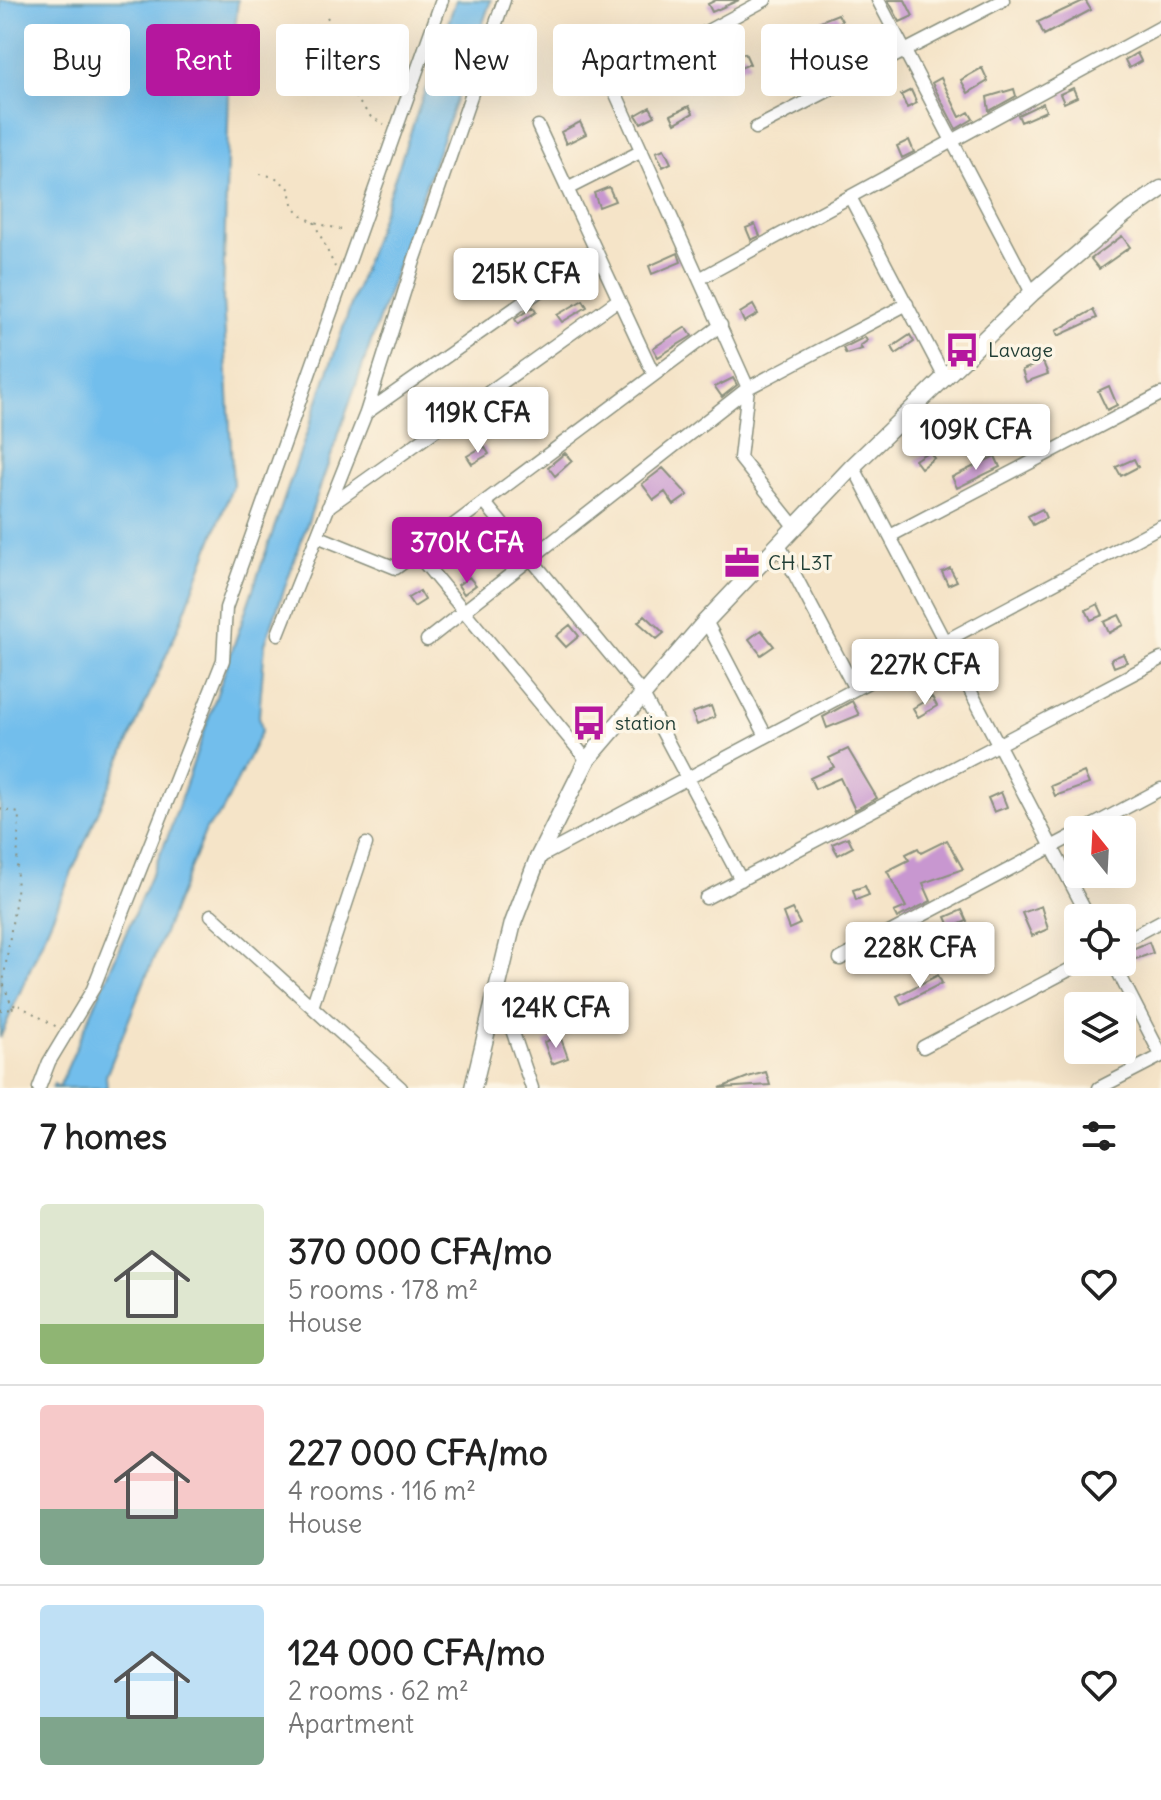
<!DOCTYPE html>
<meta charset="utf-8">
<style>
body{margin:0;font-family:Delius,sans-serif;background:#f6f6f6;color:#222;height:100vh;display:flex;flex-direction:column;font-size:30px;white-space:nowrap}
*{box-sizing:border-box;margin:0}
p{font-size:26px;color:#767676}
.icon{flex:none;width:44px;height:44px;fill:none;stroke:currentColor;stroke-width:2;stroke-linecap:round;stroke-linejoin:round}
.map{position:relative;height:1088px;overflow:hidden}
.drawer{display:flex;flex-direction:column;background:#fff;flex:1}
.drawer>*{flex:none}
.top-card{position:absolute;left:24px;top:24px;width:1114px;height:72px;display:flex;gap:16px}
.needle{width:52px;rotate:342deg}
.fabs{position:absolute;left:1064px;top:816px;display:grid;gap:16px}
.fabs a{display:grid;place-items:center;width:72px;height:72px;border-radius:8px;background:#fff;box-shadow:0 8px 32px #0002;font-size:40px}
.price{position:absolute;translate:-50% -68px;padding:0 18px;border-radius:8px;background:#fff;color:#222;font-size:26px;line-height:52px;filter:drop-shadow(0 2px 4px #0008)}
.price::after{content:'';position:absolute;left:50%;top:48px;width:24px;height:18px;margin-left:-12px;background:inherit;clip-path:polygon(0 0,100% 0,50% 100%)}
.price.selected{background:#b5179e;color:#fff}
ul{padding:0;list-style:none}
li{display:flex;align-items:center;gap:24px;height:200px;padding:0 40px}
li+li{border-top:2px solid #e0e0e0}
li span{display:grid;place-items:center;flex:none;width:224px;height:160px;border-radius:8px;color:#555}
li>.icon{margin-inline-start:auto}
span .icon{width:96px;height:96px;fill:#fffc;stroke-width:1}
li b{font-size:34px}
h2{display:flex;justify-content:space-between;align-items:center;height:96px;padding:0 40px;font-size:34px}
.pill{padding:0 28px;border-radius:8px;background:#fff;box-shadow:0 8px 32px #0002;font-size:28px;line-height:72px}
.pill.selected{background:#b5179e;color:#fff}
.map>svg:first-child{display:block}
</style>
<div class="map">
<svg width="1161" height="1088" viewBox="0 0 1161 1088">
<rect width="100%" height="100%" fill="#fcf5e5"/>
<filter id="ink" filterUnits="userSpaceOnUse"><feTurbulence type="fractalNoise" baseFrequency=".0125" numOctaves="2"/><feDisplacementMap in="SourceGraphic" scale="16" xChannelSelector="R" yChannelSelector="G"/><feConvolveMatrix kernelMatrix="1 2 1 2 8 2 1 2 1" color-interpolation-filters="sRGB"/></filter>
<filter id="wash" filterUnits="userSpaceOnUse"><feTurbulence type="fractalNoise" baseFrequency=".006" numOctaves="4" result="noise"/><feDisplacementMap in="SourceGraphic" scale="32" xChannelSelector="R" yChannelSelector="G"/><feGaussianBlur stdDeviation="1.8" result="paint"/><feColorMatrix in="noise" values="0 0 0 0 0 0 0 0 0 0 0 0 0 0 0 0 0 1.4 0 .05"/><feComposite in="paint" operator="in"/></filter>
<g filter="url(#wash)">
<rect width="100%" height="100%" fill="#f5e4c8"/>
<!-- water -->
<path fill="#72beec" stroke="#487e90" stroke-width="2" d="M0 0H238L229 90 223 299 233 485 179 626 0 1038Z
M456 0H491L265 644 259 716 262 730 222 812 206 829 106 1076 107 1088H52L54 1084 59 1087 168 836Z"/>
<g id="blocks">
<!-- building -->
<path fill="#c897d0" d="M716 0H739L712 12 708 4Z
M888 0H905L913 16 900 22Z
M1085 0 1091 10 1044 35 1038 22Z
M838 14 842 21 814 37 808 26Z
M745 53 750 64 733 71 728 60Z
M1137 53 1141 61 1129 68 1125 60Z
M982 68 988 81 968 93 961 80Z
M941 78 960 117 969 112 973 119 956 129 932 83Z
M1073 88 1077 97 1064 103 1060 94Z
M1014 89 1016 96 989 111 987 97Z
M911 90 917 103 907 108 901 95Z
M1043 103 1046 111 1021 122 1018 115Z
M689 106 693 113 675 123 671 115Z
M650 107 655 116 641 123 636 115Z
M580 122 586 134 566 144 561 132Z
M909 140 914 152 902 158 897 146Z
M664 149 671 163 663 167 656 152Z
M609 187 615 201 599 207 594 193Z
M755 224 760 236 751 240 746 228Z
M1122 236 1130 247 1099 269 1091 259Z
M678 253 681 262 652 274 649 266Z
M583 300 587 307 562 322 557 315Z
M753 305 758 314 744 322 740 313Z
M533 307 536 312 518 324 515 319Z
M1093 310 1097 318 1058 336 1056 331Z
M686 327 692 336 658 357 653 348Z
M910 335 914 342 896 354 892 347Z
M865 337 867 341 860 346 862 349 846 354 843 348Z
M1043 362 1048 374 1026 382 1022 370Z
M733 378 737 385 722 397 715 387Z
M1109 386 1117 405 1107 410 1098 391Z
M1039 407 1043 417 1024 425 1018 417Z
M1022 440 1028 448 1016 455 1011 446Z
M484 446 489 454 472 464 467 456Z
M929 451 934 458 921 468 915 460Z
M565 453 572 461 555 476 548 467Z
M995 456 1000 467 957 488 952 477Z
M1134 459 1138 467 1121 476 1116 467Z
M663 468 688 495 674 505 665 492 654 500 642 484Z
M1042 509 1046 518 1033 525 1028 516Z
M950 568 957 581 948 585 942 572Z
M469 577 476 585 464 594 458 585Z
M420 591 425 600 414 607 408 598Z
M1098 604 1103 615 1091 620 1086 610Z
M645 615 664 633 657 639 638 622Z
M1119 615 1124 625 1109 633 1104 622Z
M570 625 579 636 566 647 556 636Z
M761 630 774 646 761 655 749 639Z
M1123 654 1127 662 1114 667 1111 659Z
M932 697 937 706 918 717 913 708Z
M852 701 859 715 827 728 823 717Z
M711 706 715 717 697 725 692 713Z
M848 749 877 798 855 810 840 778 815 789 810 778 834 767 829 758Z
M1084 772 1089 784 1055 796 1051 786Z
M1001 792 1007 807 994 812 988 798Z
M848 837 853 847 838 855 832 844Z
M947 840 963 869 923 883 931 901 897 918 894 912 906 907 887 871 909 860 906 854 918 848 921 853Z
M865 886 869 895 856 900 853 890Z
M1041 906 1048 929 1032 936 1022 913Z
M792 909 800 924 789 929 783 913Z
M962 910 967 921 951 928 946 917Z
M1149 942 1153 953 1136 959 1132 949Z
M938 975 942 983 901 1004 897 996Z
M560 1036 568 1058 552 1064 544 1042Z
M766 1072 770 1085 720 1088 748 1077Z"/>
</g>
</g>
<g filter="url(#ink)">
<use href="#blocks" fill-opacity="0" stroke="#8a907e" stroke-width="2"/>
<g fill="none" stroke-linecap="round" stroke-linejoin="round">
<!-- minor casing -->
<g stroke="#8a907e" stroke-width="15">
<path id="minor" d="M765 0 611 83 748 388 740 458 794 526
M878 0 1032 293
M538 126 654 375
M756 128 1003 0
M567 189 642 151
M850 197 944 376
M701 278 1161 27
M366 413 596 251
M853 466 1089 918
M484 502 642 693 741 880
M328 507 618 300
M317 536 396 568 721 325
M890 536 1161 394
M778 543 855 689
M416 553 587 760
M706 621 766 736
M278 634 366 413 414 261 504 0
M427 640 748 388 907 304
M1084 830 1161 789
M538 858 1161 526
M706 898 1161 659
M211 915 401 1088
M1122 942 1161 921
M840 959 1078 833
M1113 962 1161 1055
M498 989 532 1088
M312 1007 366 844
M923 1047 1084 962
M39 1088 49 1062 93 989 223 660 226 608 442 0
M1099 1088 1161 1056"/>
</g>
<!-- major casing -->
<g stroke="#8a907e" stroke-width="19">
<path id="major" d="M473 1088 513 923 538 858 587 760 706 621 853 466 1032 293 1125 214 1161 189"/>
</g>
<!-- path -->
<path stroke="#8a907e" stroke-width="2" stroke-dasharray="2 6" stroke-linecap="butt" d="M327 17 339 35 342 81 371 117 384 124
M260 174 275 177 291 190C290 221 322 224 346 231
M314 222 335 267
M0 809 19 813 16 897 3 983 13 1009
M0 1010 13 1009 15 1003 57 1027"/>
<!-- minor -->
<use href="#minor" stroke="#fff" stroke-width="12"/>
<!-- major -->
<use href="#major" stroke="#fff" stroke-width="16"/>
</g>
</g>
<!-- icons -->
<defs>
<g id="bus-bare" transform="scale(2.76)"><path d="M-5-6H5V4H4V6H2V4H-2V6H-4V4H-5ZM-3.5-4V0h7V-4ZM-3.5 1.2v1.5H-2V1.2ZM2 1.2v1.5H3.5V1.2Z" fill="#b5179e" stroke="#fcf5e5" stroke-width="2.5" paint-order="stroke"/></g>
<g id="office-bare" transform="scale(2.76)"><path d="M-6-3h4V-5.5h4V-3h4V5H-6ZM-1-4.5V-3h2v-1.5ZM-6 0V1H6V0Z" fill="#b5179e" stroke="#fcf5e5" stroke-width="2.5" paint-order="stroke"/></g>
</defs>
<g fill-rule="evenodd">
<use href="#bus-bare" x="962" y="350"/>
<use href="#office-bare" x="742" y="563"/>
<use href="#bus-bare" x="589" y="723"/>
</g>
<g text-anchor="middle" stroke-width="7" stroke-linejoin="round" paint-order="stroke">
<!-- poi labels -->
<g font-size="20" fill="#1f3d34" stroke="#fcf5e5" text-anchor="start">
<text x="988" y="357">Lavage</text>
<text x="768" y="570">CH L3T</text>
<text x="615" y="730">station</text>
</g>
</g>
</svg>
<div class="fabs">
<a><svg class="needle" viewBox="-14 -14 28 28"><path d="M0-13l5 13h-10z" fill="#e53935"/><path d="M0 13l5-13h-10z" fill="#767676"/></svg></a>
<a><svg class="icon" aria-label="locate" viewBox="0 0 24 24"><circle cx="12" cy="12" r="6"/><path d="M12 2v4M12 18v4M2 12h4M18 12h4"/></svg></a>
<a><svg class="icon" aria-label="layers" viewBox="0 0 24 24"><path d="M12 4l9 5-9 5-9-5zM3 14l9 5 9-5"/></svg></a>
</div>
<b class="price" style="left:526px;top:316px">215K CFA</b>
<b class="price" style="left:478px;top:455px">119K CFA</b>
<b class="price" style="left:976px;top:472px">109K CFA</b>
<b class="price selected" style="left:467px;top:585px">370K CFA</b>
<b class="price" style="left:925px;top:707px">227K CFA</b>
<b class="price" style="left:920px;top:990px">228K CFA</b>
<b class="price" style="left:556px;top:1050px">124K CFA</b>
<div class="top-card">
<a class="pill">Buy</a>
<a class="pill selected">Rent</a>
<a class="pill">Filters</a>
<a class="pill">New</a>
<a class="pill">Apartment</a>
<a class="pill">House</a>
</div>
</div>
<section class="drawer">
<h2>7 homes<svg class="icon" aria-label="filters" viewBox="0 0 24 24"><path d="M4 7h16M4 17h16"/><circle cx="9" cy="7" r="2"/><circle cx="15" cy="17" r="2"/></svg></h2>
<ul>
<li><span style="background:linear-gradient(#dfe7d0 75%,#8fb573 0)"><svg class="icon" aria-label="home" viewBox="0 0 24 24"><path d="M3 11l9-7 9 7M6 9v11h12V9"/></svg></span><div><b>370 000 CFA/mo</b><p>5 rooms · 178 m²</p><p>House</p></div><svg class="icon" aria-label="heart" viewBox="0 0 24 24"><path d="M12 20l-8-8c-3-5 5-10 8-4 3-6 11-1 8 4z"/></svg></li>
<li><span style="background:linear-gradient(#f6c9c9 65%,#7fa58c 0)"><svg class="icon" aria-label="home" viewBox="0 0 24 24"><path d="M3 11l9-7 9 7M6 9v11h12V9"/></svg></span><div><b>227 000 CFA/mo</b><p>4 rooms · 116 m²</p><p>House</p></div><svg class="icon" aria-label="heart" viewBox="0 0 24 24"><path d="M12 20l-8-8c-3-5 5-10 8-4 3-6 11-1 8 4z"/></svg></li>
<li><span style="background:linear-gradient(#bfe0f5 70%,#7fa58c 0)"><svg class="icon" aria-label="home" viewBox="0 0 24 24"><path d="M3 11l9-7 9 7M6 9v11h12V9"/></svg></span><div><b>124 000 CFA/mo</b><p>2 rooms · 62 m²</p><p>Apartment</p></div><svg class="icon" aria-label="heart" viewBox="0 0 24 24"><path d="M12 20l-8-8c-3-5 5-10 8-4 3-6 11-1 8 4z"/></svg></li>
</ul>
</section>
